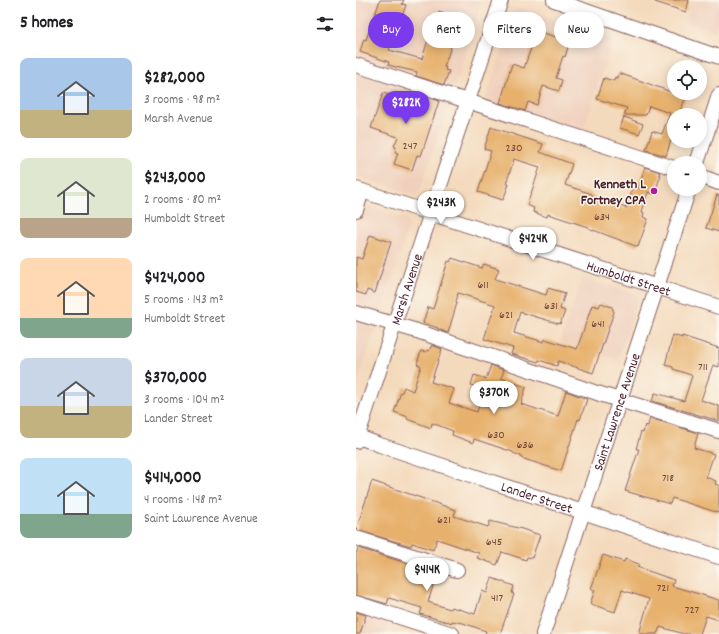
<!DOCTYPE html>
<meta charset="utf-8">
<style>
body{margin:0;font-family:Dekko,sans-serif;background:#f2f2f2;color:#202124;height:100vh;display:flex;flex-direction:column;font-size:15px;white-space:nowrap}
*{box-sizing:border-box;margin:0}
p{font-size:13px;color:#757577}
.icon{flex:none;width:22px;height:22px;fill:none;stroke:currentColor;stroke-width:2;stroke-linecap:round;stroke-linejoin:round}
.map{position:relative;flex:1;overflow:hidden}
.sheet{display:flex;flex-direction:column;background:#fff;width:356px}
.sheet>*{flex:none}
.guide{position:absolute;left:12px;top:12px;width:291px;height:36px;display:flex;gap:8px}
.buttons{position:absolute;left:311px;top:60px;display:grid;gap:8px}
.buttons a{display:grid;place-items:center;width:40px;height:40px;border-radius:50%;background:#fff;box-shadow:0 2px 10px #0003;font-size:20px}
.price{position:absolute;translate:-50% -34px;padding:0 9px;border-radius:14px;background:#fff;color:#222;font-size:13px;line-height:26px;filter:drop-shadow(0 1px 2px #0008)}
.price::after{content:'';position:absolute;left:50%;top:24px;width:12px;height:9px;margin-left:-6px;background:inherit;clip-path:polygon(0 0,100% 0,50% 100%)}
.price.active{background:#7c3aed;color:#fff}
ul{padding:0;list-style:none}
li{display:flex;align-items:center;gap:12px;height:100px;padding:0 20px}
li span{display:grid;place-items:center;flex:none;width:112px;height:80px;border-radius:8px;color:#555}
li>.icon{margin-inline-start:auto}
span .icon{width:48px;height:48px;fill:#fffc;stroke-width:1}
li b{font-size:17px}
h2{display:flex;justify-content:space-between;align-items:center;height:48px;padding:0 20px;font-size:17px}
.pill{padding:0 14px;border-radius:18px;background:#fff;box-shadow:0 2px 10px #0003;font-size:14px;line-height:36px}
.pill.active{background:#7c3aed;color:#fff}
main{display:flex;flex:1;min-height:0}
.map>svg:first-child{display:block}
</style>
<main>
<section class="sheet">
<h2>5 homes<svg class="icon" aria-label="filters" viewBox="0 0 24 24"><path d="M4 7h16M4 17h16"/><circle cx="9" cy="7" r="2"/><circle cx="15" cy="17" r="2"/></svg></h2>
<ul>
<li><span style="background:linear-gradient(#a9c7e8 65%,#c2b280 0)"><svg class="icon" aria-label="home" viewBox="0 0 24 24"><path d="M3 11l9-7 9 7M6 9v11h12V9"/></svg></span><div><b>$282,000</b><p>3 rooms · 98 m²</p><p>Marsh Avenue</p></div></li>
<li><span style="background:linear-gradient(#dfe7d0 75%,#b9a48a 0)"><svg class="icon" aria-label="home" viewBox="0 0 24 24"><path d="M3 11l9-7 9 7M6 9v11h12V9"/></svg></span><div><b>$243,000</b><p>2 rooms · 80 m²</p><p>Humboldt Street</p></div></li>
<li><span style="background:linear-gradient(#ffd9b3 75%,#7fa58c 0)"><svg class="icon" aria-label="home" viewBox="0 0 24 24"><path d="M3 11l9-7 9 7M6 9v11h12V9"/></svg></span><div><b>$424,000</b><p>5 rooms · 143 m²</p><p>Humboldt Street</p></div></li>
<li><span style="background:linear-gradient(#c9d6e8 60%,#c2b280 0)"><svg class="icon" aria-label="home" viewBox="0 0 24 24"><path d="M3 11l9-7 9 7M6 9v11h12V9"/></svg></span><div><b>$370,000</b><p>3 rooms · 104 m²</p><p>Lander Street</p></div></li>
<li><span style="background:linear-gradient(#bfe0f5 70%,#7fa58c 0)"><svg class="icon" aria-label="home" viewBox="0 0 24 24"><path d="M3 11l9-7 9 7M6 9v11h12V9"/></svg></span><div><b>$414,000</b><p>4 rooms · 148 m²</p><p>Saint Lawrence Avenue</p></div></li>
</ul>
</section>
<div class="map">
<svg width="363" height="634" viewBox="0 0 363 634">
<rect width="100%" height="100%" fill="#fbf7ec"/>
<filter id="ink" filterUnits="userSpaceOnUse"><feTurbulence type="fractalNoise" baseFrequency=".025" numOctaves="2"/><feDisplacementMap in="SourceGraphic" scale="8" xChannelSelector="R" yChannelSelector="G"/><feConvolveMatrix kernelMatrix="1 2 1 2 8 2 1 2 1" color-interpolation-filters="sRGB"/></filter>
<filter id="wash" filterUnits="userSpaceOnUse"><feTurbulence type="fractalNoise" baseFrequency=".012" numOctaves="4" result="noise"/><feDisplacementMap in="SourceGraphic" scale="16" xChannelSelector="R" yChannelSelector="G"/><feGaussianBlur stdDeviation="0.9" result="paint"/><feColorMatrix in="noise" values="0 0 0 0 0 0 0 0 0 0 0 0 0 0 0 0 0 1.4 0 .05"/><feComposite in="paint" operator="in"/></filter>
<g filter="url(#wash)">
<rect width="100%" height="100%" fill="#f4dabd"/>
<!-- built -->
<path fill="#f0d0bc" d="M0 0H121L124 2 125 6 65 188 63 193 60 196 0 176Z
M335 0H363V18L359 31 329 21Z
M166 9 257 39 225 137 128 105 158 13 161 10Z
M0 202 47 218 51 221 53 227 0 387Z
M227 277 274 293 280 295 282 301 262 360 204 342Z
M0 603 35 615 29 634H0Z"/>
<g id="blocks">
<!-- building -->
<path fill="#e7b16d" d="M24 0H48L46 4 50 5 45 19 43 18 33 50 66 59 78 21 80 22 83 12 104 20 88 67H90L89 70 93 71 88 85 60 76 61 72 32 65 33 62 4 52 8 39 10 40Z
M299 0H333L330 12 299 2Z
M181 31 213 41 211 46 212 47 209 57 207 56 200 78 206 80 203 91 187 86 181 105 172 102 169 111 144 103 156 64 168 68Z
M263 73 318 93H332L322 115H318V130L310 156 290 150 296 131 306 134 314 113 293 106 290 115H268L271 108 241 99 248 78 258 81 259 77 262 78Z
M57 92 83 101 65 156 61 155 56 170 38 164 42 153 39 152 40 147 38 146 42 137 15 128 27 93 54 102Z
M268 117 287 124 283 134 264 128Z
M135 127 187 144 184 152 216 164 209 185 236 194V196L270 208 277 188 282 189 289 167 304 172 303 174 305 175 298 194 292 192 286 212 288 213 287 217 292 219 282 247 232 228V227L192 214 191 217 177 212 178 208 171 205 184 167 158 159 150 184H153L147 200 122 192 135 151 128 149Z
M361 195H363V232L350 228Z
M14 235 35 242 19 293 11 290 10 295 0 292V257L6 259Z
M96 258 126 268 128 264 143 269 139 279 190 295 192 288 209 293 204 309 209 311 204 324 164 312 158 333 188 342 189 339 221 349 236 305 243 307 245 303 256 307 258 312 237 373 202 361 201 366 183 360 182 362 155 354 157 348 128 339 139 305 102 293 100 302 101 303 92 333 82 329V328L67 323 72 307 77 309 92 261 94 262Z
M317 335 326 338V336L363 348V367L357 365 345 400 363 406V421L296 401 299 393 328 401 336 376 335 375 317 369V367L309 365Z
M76 345 86 349 75 382 98 389 93 403 121 412 128 389 115 385 118 375 130 379 135 365 148 370 145 378 170 387 165 404 202 416 210 391 231 399 224 420 222 419 205 471 165 458V456L157 453V452L118 439 117 443 96 435 97 431 76 423 75 428 51 419 52 417 38 412 45 392H46L48 387 57 391 65 366 61 364 65 351 70 352 71 350 73 351Z
M294 418 342 433 338 448 358 454 350 477 360 481 359 484 363 485V513L316 498 314 504 269 491 283 449H280L285 432 287 433 289 425 292 426Z
M16 481 100 510 98 516 132 527 134 521 166 529 184 535 176 558 171 557 170 560 146 552 141 565 121 558 123 553 81 539 77 550 56 543 55 546 0 530Z
M2 548 50 563V564L54 566V568L80 577 72 602 94 609 95 607 119 614 126 591 131 593 136 578 158 586 156 593 158 594 144 634H129L130 631 107 623 96 621 95 623 91 621V622L64 614 66 608 33 598 31 604 0 595V554Z
M247 555 268 562 269 559 283 564 281 567 318 580 316 586 363 600V620L350 616 344 634H328L304 627 301 634H283L293 599 266 590 259 612 234 604 239 590 235 589Z
M0 612 10 615 4 634H0Z"/>
</g>
</g>
<g filter="url(#ink)">
<use href="#blocks" fill-opacity="0" stroke="#86605e" stroke-width="1"/>
<g fill="none" stroke-linecap="round" stroke-linejoin="round">
<!-- minor casing -->
<g stroke="#86605e" stroke-width="16">
<g id="minor">
<path d="M198 0 363 57"/>
<path d="M0 65 318 168"/>
<path d="M341 163 363 95"/>
<path d="M344 176 363 183"/>
<path id="s1" d="M0 189 363 307"/>
<path d="M0 210 6 191"/>
<path d="M0 313 61 331 241 393 363 431"/>
<path id="s2" d="M0 436 24 445 363 557"/>
<path id="s3" d="M0 441 145 0"/>
<path d="M0 538 101 570"/>
<path d="M0 603 96 634"/>
<path id="s4" d="M187 634 333 189"/>
</g>
</g>
<!-- minor -->
<use href="#minor" stroke="#fff" stroke-width="14"/>
</g>
</g>
<!-- markers -->
<circle fill="#b5179e" stroke="#fbf7ec" stroke-width="1.5" cx="298" cy="191" r="4"/>
<g text-anchor="middle" stroke-width="3" stroke-linejoin="round" paint-order="stroke">
<!-- number labels -->
<g font-size="12" fill="#71443c">
<text x="54" y="149">247</text>
<text x="158" y="151">230</text>
<text x="246" y="220">634</text>
<text x="127" y="288">611</text>
<text x="195" y="309">631</text>
<text x="150" y="318">621</text>
<text x="242" y="327">641</text>
<text x="347" y="370">711</text>
<text x="140" y="438">630</text>
<text x="169" y="448">636</text>
<text x="312" y="481">718</text>
<text x="88" y="523">621</text>
<text x="138" y="545">645</text>
<text x="307" y="591">721</text>
<text x="141" y="601">417</text>
<text x="336" y="613">727</text>
</g>
<!-- poi labels -->
<g font-size="14" font-weight="bold" fill="#4a1f2b" stroke="#fbf7ec" text-anchor="end">
<text x="290" y="188">Kenneth L<tspan x="290" dy="16">Fortney CPA</tspan></text>
</g>
<!-- street labels -->
<g font-size="14" fill="#4a1f2b" stroke="#fbf7ec">
<text dy="5" stroke="none"><textPath href="#s1" startOffset="287">Humboldt Street</textPath></text>
<text dy="5" stroke="none"><textPath href="#s3" startOffset="160">Marsh Avenue</textPath></text>
<text dy="5" stroke="none"><textPath href="#s4" startOffset="234">Saint Lawrence Avenue</textPath></text>
<text dy="5" stroke="none"><textPath href="#s2" startOffset="191">Lander Street</textPath></text>
</g>
</g>
</svg>
<div class="buttons">
<a><svg class="icon" aria-label="locate" viewBox="0 0 24 24"><circle cx="12" cy="12" r="6"/><path d="M12 2v4M12 18v4M2 12h4M18 12h4"/></svg></a>
<a>+</a>
<a>−</a>
</div>
<b class="price active" style="left:50px;top:125px">$282K</b>
<b class="price" style="left:85px;top:225px">$243K</b>
<b class="price" style="left:177px;top:261px">$424K</b>
<b class="price" style="left:138px;top:415px">$370K</b>
<b class="price" style="left:71px;top:592px">$414K</b>
<div class="guide">
<a class="pill active">Buy</a>
<a class="pill">Rent</a>
<a class="pill">Filters</a>
<a class="pill">New</a>
</div>
</div>
</main>
